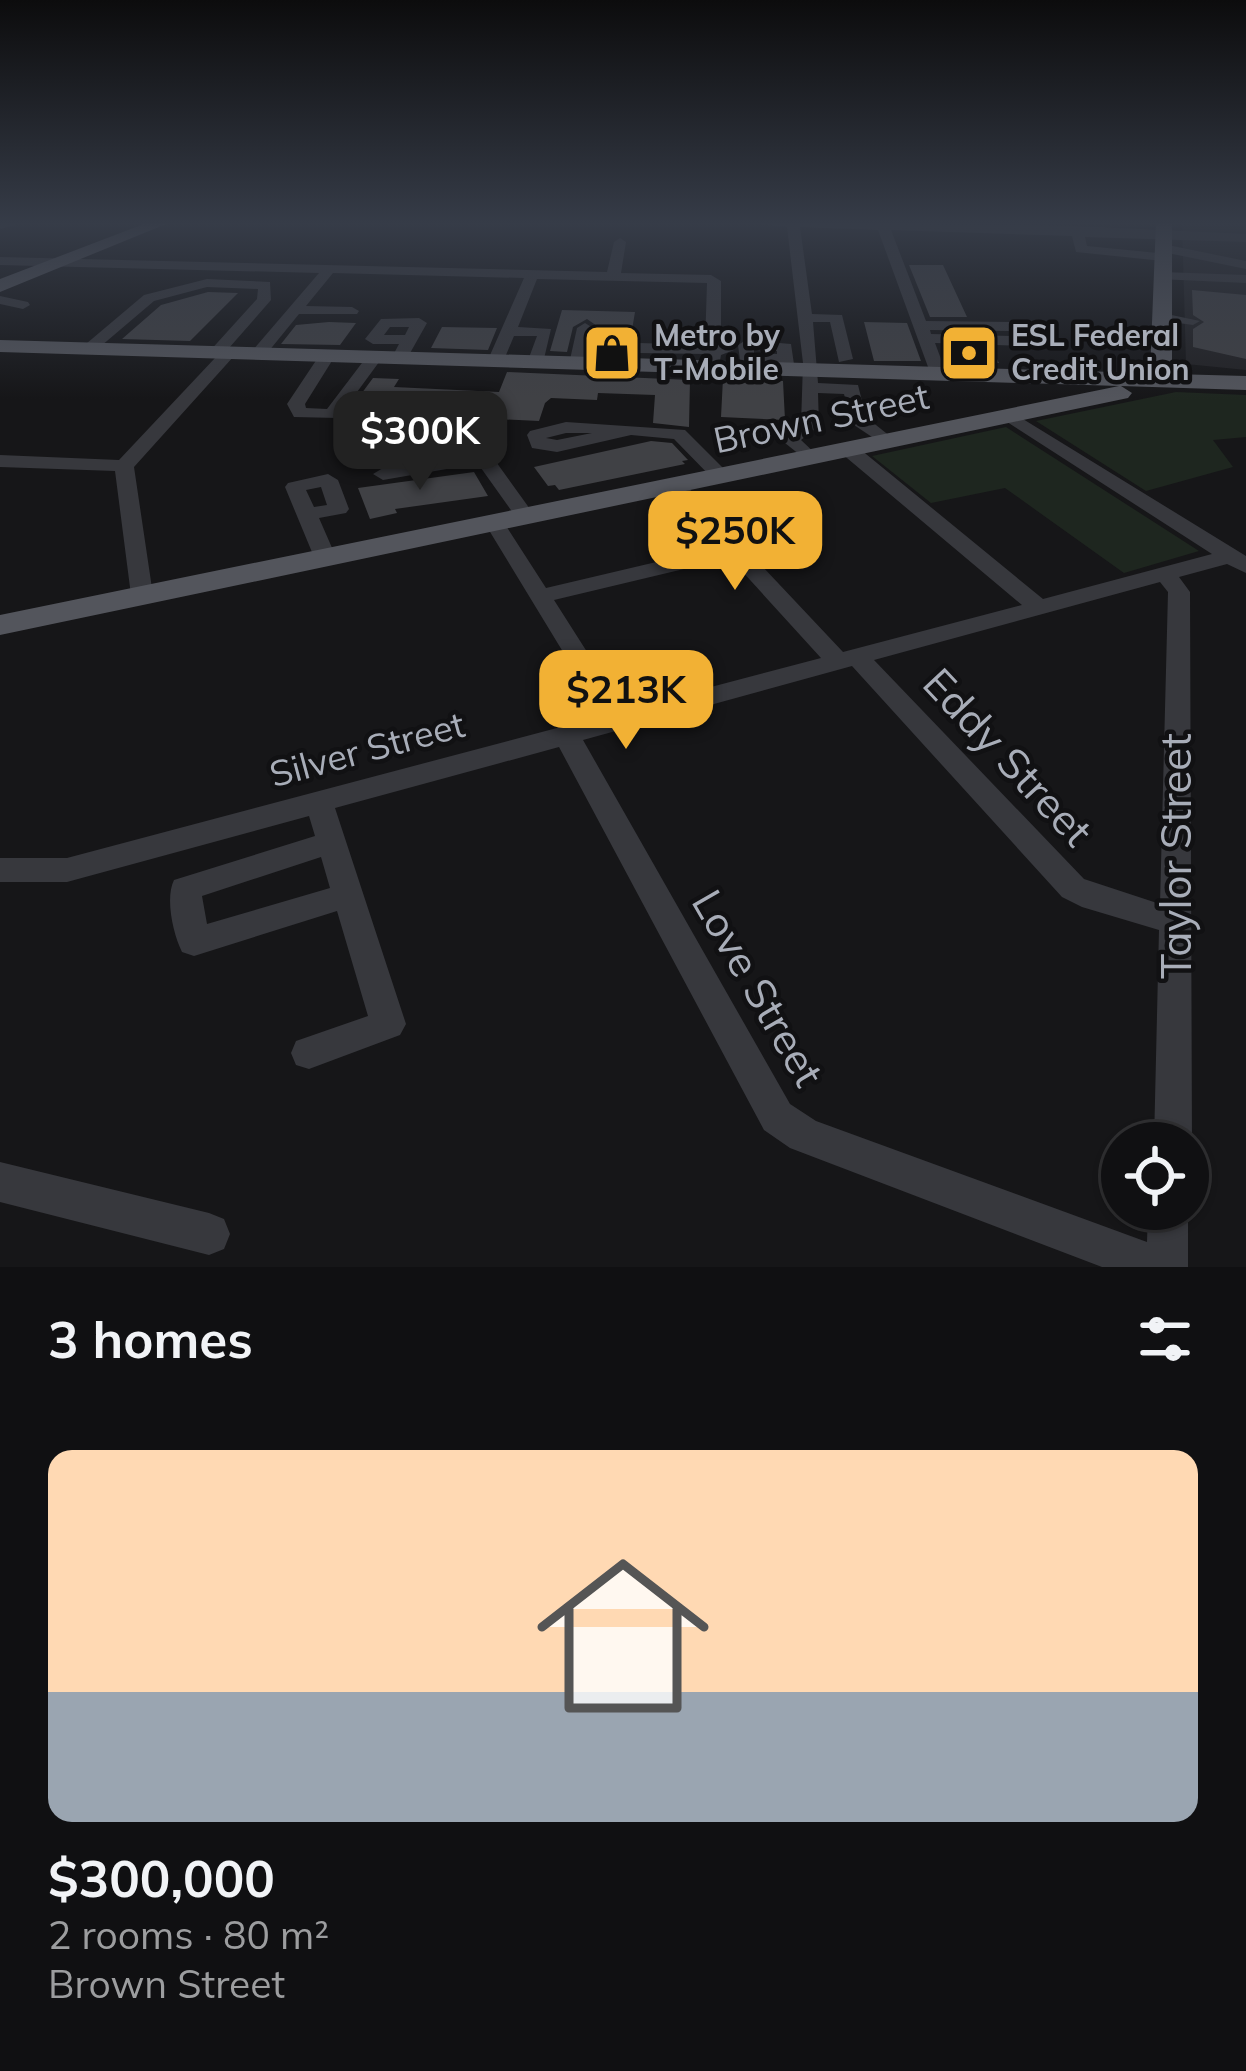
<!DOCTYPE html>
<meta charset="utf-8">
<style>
body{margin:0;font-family:Mulish,sans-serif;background:#19191b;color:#f1f3f6;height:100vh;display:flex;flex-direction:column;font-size:45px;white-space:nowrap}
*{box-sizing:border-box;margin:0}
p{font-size:39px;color:#9c9d9f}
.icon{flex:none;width:66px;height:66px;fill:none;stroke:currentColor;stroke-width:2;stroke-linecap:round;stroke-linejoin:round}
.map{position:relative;height:1267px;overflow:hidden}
.details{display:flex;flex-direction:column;background:#101012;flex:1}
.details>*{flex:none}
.buttons{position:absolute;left:1101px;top:1122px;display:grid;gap:24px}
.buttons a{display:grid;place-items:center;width:108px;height:108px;border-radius:50%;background:#101012;box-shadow:0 3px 9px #0004,0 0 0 3px #303032;font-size:60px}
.price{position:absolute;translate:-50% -102px;padding:0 27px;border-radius:24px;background:#f2b134;color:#111;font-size:39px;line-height:78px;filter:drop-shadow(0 3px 6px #0008)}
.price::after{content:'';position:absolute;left:50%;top:72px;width:36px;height:27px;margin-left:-18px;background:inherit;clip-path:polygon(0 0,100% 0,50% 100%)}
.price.active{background:#222;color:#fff}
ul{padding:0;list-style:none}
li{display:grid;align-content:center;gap:24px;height:636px;padding:0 48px}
li span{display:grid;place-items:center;height:372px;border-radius:24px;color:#555}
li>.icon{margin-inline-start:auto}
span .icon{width:216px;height:216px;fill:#fffc;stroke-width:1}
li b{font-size:51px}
h2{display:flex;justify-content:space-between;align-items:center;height:144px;padding:0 48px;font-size:51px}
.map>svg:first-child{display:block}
</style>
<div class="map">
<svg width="1246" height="1267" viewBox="0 0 1246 1267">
<rect width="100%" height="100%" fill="#161618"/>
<!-- built -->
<path fill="#222225" d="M1182 222H1246V370L1186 364Z"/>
<!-- green -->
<path fill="#1e261f" d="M1176 392 1246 395V437L1213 440 1233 467 1146 491 1036 421Z
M1006 427 1199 551 1124 573 1005 488 931 503 872 456Z"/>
<!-- building -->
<path fill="#404145" d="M909 265H943L967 317H930Z
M1192 290 1246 295V359L1193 347V329L1204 322 1193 315Z
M208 292 238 293 190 341 122 339 161 305Z
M562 310 635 312 628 354 592 352 597 326 587 319 573 327 567 352 550 351Z
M329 322 356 323 340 345 281 344 296 325Z
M864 322 907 323 921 361H874Z
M442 327 497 328 488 350 431 348Z
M942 348 992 349 999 363 947 362Z
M507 372 690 380 689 427 653 423 655 395 598 393 597 400 551 398 545 403 539 421 473 418 460 448 393 445 397 437H390L407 407 353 405 373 378 399 379 394 387 499 392Z
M723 378 783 381 785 420 721 417Z
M651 441 672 443 688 460 682 461 685 464 559 490 555 485 548 486 534 467Z
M474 472 488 496 395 509 397 513 370 519 358 488Z"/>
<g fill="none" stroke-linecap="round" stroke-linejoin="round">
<!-- minor -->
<path fill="#37383d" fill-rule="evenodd" d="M0 222H27L0 229Z
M745 222 1077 226 1246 234V242L1085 237 1087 246 1168 254V260L1163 261 1076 252 1072 236 891 230 926 321 1014 322 1019 324 1030 341 1022 346 935 343 947 375 939 380 931 375 878 230 800 227 812 314 842 315 853 359 839 362 830 322H813L818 383 858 385 866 417 896 441 887 447 851 423 844 394 818 393 819 426 801 440 819 457 810 463 780 439 801 424 803 363 787 227ZM930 330 1009 331 1011 336 931 334Z
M620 238 626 242 621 273 711 275 721 281V345L734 350 721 355 718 372H706L705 354 639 353 631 348 639 343 705 345 707 283 537 279 518 327 551 329 543 363 535 368 527 363 537 336H514L503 362 495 367 487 362 524 278 333 273 306 306 352 307 359 311 357 314H299L264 357 258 359 250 354 252 351 319 273 0 265V257L607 272 614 242Z
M1163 244 1246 261V269L1158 251 1157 248Z
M1163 272 1246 275V283L1158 279V273Z
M207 279 270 282 271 300 229 348 236 353 234 356 134 467 153 595 142 602 131 595 115 471 0 467V455L119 460 215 358 208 353 257 299 258 289 207 287 154 301 94 352 80 349 144 295Z
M0 296 28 302 30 305 23 309 0 304Z
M1162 313 1200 321 1193 325 1157 320V314Z
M381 319 419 318 427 323 405 362 391 359 399 344H373L365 339ZM390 327H409L405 335H384Z
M585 323 593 328 585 364 577 369 569 364 577 328Z
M746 340 791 344 795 371 787 376 781 374 778 363 740 360 738 345ZM754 350 777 351V354L754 353Z
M327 351 335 356 305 404 306 408 327 409 368 355 382 358 338 418 294 417 287 404 321 353Z
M1010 411 1246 556V573L1227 564 1179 577 1190 592 1192 1143 1188 1153V1143H1154L1159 930 1082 907 1062 897 852 666 583 740 790 1104 816 1121 1147 1242 1148 1209 1188 1208V1267H1102L790 1148 764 1130 559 747 335 808 406 1024 400 1035 309 1069 296 1065 291 1053 296 1041 368 1016 337 911 194 956 182 952C173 934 165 898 174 880L315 836 309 816 67 882H0V858H67L602 716 484 522 487 518H501L546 588 720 547 665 485 668 481H682L843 652 1022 605 841 453V445H855L1043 599 1212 554 1004 420V412ZM730 558 821 658 624 710 554 600ZM1160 582 1168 592 1160 904 1084 879 874 660ZM321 857 330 888 207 924 202 896Z
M566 422 685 430 731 476 728 480H714L674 439 631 435 557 452 532 448 527 435 530 431ZM566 433H592L557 440 546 438Z
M464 454 494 459 535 516 532 520H518L481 468 464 466 383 480 373 474 383 468Z
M328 474 338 480 349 509 346 513 319 518 336 557 325 564 314 557 285 487 288 483ZM321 487 327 505 314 507 306 490Z
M0 1162 209 1213 224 1219 230 1234 224 1249 209 1255 0 1202Z"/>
<!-- major -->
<path fill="#53555c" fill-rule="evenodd" d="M149 222H171L0 292V279Z
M1156 222H1172V374L1246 376V390L1121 386 1132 393 1128 398 0 635V615L1119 386 0 352V340L1150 373Z"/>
</g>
<!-- sky -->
<linearGradient id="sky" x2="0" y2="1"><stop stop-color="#0c0c0d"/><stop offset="0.56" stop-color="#363c48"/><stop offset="1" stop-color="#363c48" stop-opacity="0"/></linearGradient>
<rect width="1246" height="399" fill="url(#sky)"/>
<!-- icons -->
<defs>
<g id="shop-square" transform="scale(3)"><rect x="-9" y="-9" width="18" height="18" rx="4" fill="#f2b134" stroke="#111113"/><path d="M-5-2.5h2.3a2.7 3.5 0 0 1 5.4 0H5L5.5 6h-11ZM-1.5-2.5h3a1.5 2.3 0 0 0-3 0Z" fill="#111"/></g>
<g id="bank-square" transform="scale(3)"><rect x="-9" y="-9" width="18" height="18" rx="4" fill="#f2b134" stroke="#111113"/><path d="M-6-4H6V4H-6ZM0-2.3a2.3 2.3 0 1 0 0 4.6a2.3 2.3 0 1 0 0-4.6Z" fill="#111"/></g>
</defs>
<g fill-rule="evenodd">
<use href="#shop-square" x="612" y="353"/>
<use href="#bank-square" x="969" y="353"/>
</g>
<g text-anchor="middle" stroke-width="9" stroke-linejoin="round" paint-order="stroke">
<!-- far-poi labels -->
<g font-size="30" font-weight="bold" fill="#a8adb8" stroke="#111113" text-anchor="start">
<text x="654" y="346">Metro by<tspan x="654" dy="34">T-Mobile</tspan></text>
<text x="1011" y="346">ESL Federal<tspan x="1011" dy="34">Credit Union</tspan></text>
</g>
<!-- street labels -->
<g font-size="36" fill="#a8adb8" stroke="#111113">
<text transform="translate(821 418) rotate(-12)" y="13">Brown Street</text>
<text transform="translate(367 749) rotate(-15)" y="13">Silver Street</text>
</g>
<!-- near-street labels -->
<g font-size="42" fill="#a8adb8" stroke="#111113">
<text transform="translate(1008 757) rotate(47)" y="15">Eddy Street</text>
<text transform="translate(1176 856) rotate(-90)" y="15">Taylor Street</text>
<text transform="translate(758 988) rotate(60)" y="15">Love Street</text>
</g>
</g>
</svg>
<div class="buttons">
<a><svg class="icon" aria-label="locate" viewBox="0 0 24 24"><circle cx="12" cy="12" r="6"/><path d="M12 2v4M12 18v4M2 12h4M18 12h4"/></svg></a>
</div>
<b class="price active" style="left:420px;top:493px">$300K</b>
<b class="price" style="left:735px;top:593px">$250K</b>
<b class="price" style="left:626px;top:752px">$213K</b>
</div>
<section class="details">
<h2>3 homes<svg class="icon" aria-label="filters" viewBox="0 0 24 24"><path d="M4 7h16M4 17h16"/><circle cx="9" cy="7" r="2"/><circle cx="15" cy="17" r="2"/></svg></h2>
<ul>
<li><span style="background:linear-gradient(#ffd9b3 65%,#9aa5b1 0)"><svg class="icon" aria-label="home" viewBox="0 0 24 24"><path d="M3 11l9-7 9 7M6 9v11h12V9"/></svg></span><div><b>$300,000</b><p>2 rooms · 80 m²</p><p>Brown Street</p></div></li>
</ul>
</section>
